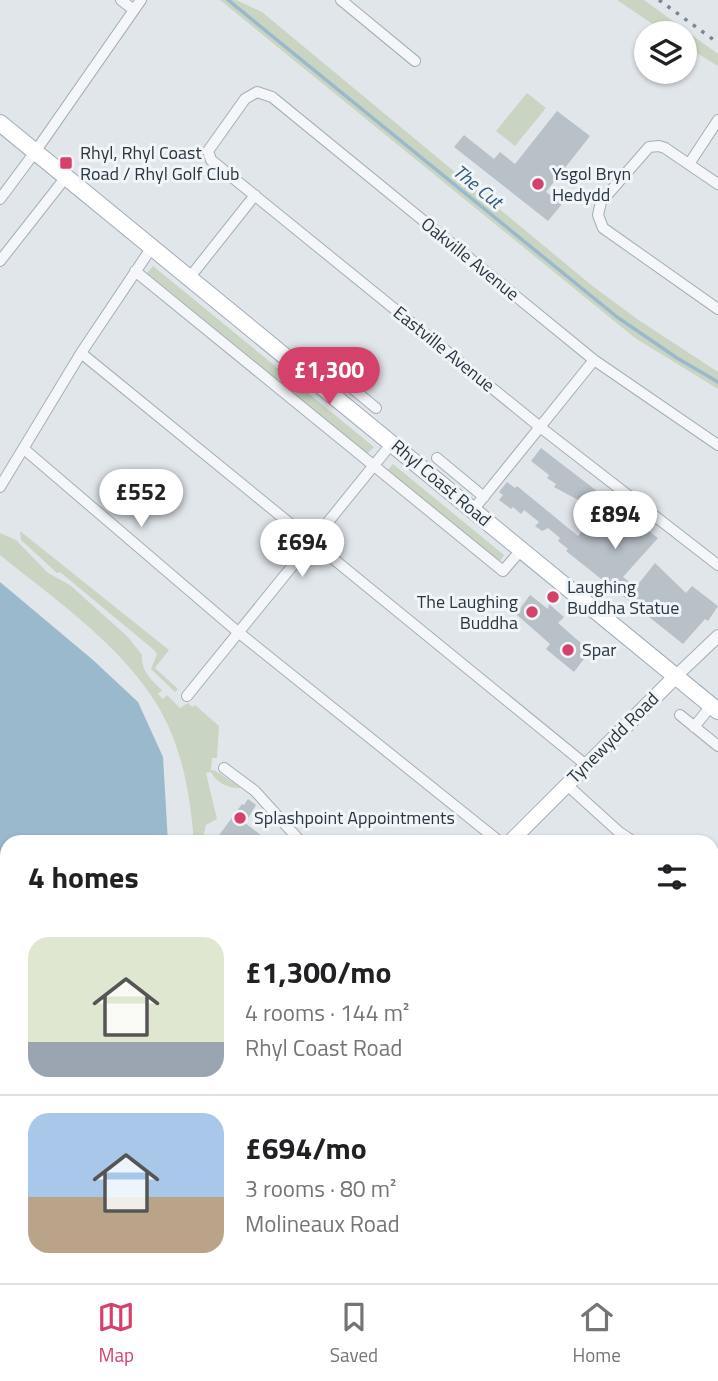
<!DOCTYPE html>
<meta charset="utf-8">
<style>
body{margin:0;font-family:"Titillium Web",sans-serif;background:#f6f6f6;color:#202124;height:100vh;display:flex;flex-direction:column;font-size:26px;white-space:nowrap}
*{box-sizing:border-box;margin:0}
p{font-size:23px;color:#757577}
.icon{flex:none;width:38px;height:38px;fill:none;stroke:currentColor;stroke-width:2;stroke-linecap:round;stroke-linejoin:round}
.map{position:relative;flex:1;overflow:hidden}
.side{position:absolute;left:0px;top:835px;width:719px;height:450px;display:flex;flex-direction:column;background:#fff;border-radius:21px 21px 0 0;box-shadow:0 2px 5px #0004}
.side>*{flex:none}
.buttons{position:absolute;left:634px;top:21px;display:grid;gap:14px}
.buttons a{display:grid;place-items:center;width:63px;height:63px;border-radius:50%;background:#fff;box-shadow:0 2px 5px #0004;font-size:35px}
.price{position:absolute;translate:-50% -60px;padding:0 16px;border-radius:24px;background:#fff;color:#222;font-size:23px;line-height:46px;filter:drop-shadow(0 2px 4px #0008)}
.price::after{content:'';position:absolute;left:50%;top:42px;width:21px;height:16px;margin-left:-10px;background:inherit;clip-path:polygon(0 0,100% 0,50% 100%)}
.price.selected{background:#d4426c;color:#fff}
ul{padding:0;list-style:none}
li{display:flex;align-items:center;gap:21px;height:175px;padding:0 28px}
li+li{border-top:2px solid #e0e0e0}
li span{display:grid;place-items:center;flex:none;width:196px;height:140px;border-radius:21px;color:#555}
li>.icon{margin-inline-start:auto}
span .icon{width:84px;height:84px;fill:#fffc;stroke-width:1}
li b{font-size:30px}
h2{display:flex;justify-content:space-between;align-items:center;height:84px;padding:0 28px;font-size:30px}
.menu{display:flex;justify-content:space-around;align-items:center;height:98px;border-top:2px solid #e0e0e0;background:#fff;font-size:19px;color:#757577}
.menu a{display:grid;justify-items:center;gap:4px}
.menu .selected{color:#d4426c}
.map>svg:first-child{display:block}
</style>
<div class="map">
<svg width="718" height="1283" viewBox="0 0 718 1283">
<rect width="100%" height="100%" fill="#e1e6eb"/>
<!-- green -->
<path fill="#c9d5c2" d="M220 0H236L262 12 590 284 637 319 718 372V389L635 338Z
M617 0H644L718 54V66L684 45V33H666Z
M527 93 546 108 515 146 496 131Z
M153 266 374 447 367 454 147 273Z
M393 464 504 555 499 563 387 471Z
M20 531 169 650 155 668 178 689 175 692 151 669 157 654 154 650 60 572 57 573 21 540Z
M0 533 16 540 48 573 70 585 128 637 142 655C141 671 151 680 162 690L158 694 163 699 167 695 180 708 188 703 192 707 195 705 219 726 217 758H212L211 770 216 771 241 788C230 789 216 783 211 772L206 773 217 819 206 825 202 842H194C190 793 182 745 156 703 118 642 54 599 0 555Z"/>
<!-- water -->
<path fill="#9bb9cc" d="M0 582 93 660 138 702 163 757 168 842H7V1278H687L695 1283H0Z"/>
<g fill="none" stroke-linecap="round" stroke-linejoin="round">
<!-- stream -->
<path stroke="#9bb9cc" stroke-width="3.5" d="M228 0 617 317 677 358 718 382"/>
</g>
<!-- building -->
<path fill="#b8c0c8" d="M557 111 590 136 546 192 562 204 548 221 454 147 464 135 494 159 500 152 515 164Z
M541 448 658 538 623 577 636 587 655 563 686 593 692 586 718 606 708 621 705 619 683 644 566 551 568 549 558 541 560 538 548 528 542 531 535 526 539 522 524 510 521 514 513 507 511 509 499 500 503 495 499 492 507 482 515 488 517 486 578 536 596 513 580 501 554 487 556 484 547 478 549 475 531 461Z
M530 595 548 609 549 604 564 617 558 623 590 651 574 672 546 649 550 644 516 614Z
M248 799 256 805 245 823 270 842H214L242 804 244 805Z"/>
<g fill="none" stroke-linecap="round" stroke-linejoin="round">
<!-- minor casing -->
<g stroke="#a6aeb5" stroke-width="12">
<path id="minor" d="M121 0 134 10
M341 0 415 61
M689 164 718 120
M718 184 665 148 659 146 649 147 601 202 598 215 603 228 718 309
M0 199 35 152 141 0
M0 261 66 177
M135 271 503 571 521 550
M190 277 255 195
M81 353 586 765
M318 382 329 369 376 408
M718 445 594 360 272 97 257 92 245 99 208 151 211 160 540 427 718 565
M24 449 238 632 500 842
M437 458 484 497
M0 487 81 353 152 247
M473 510 594 360
M187 696 392 443
M680 715 718 746
M694 727 711 706
M224 768 255 791 301 842
M566 784 619 832 634 842
M712 892 718 896
M712 1036 718 1039"/>
</g>
<!-- tertiary casing -->
<g stroke="#a6aeb5" stroke-width="14">
<path id="tertiary" d="M675 677 718 636"/>
</g>
<!-- secondary casing -->
<g stroke="#a6aeb5" stroke-width="16">
<path id="secondary" d="M510 842 675 677
M712 1211 718 1214"/>
</g>
<!-- primary casing -->
<g stroke="#a0acb7" stroke-width="18">
<path id="primary" d="M0 123 718 711"/>
</g>
<!-- minor -->
<use href="#minor" stroke="#f4f6f9" stroke-width="10"/>
<!-- tertiary -->
<use href="#tertiary" stroke="#f4f6f9" stroke-width="12"/>
<!-- secondary -->
<use href="#secondary" stroke="#fff" stroke-width="14"/>
<!-- primary -->
<use href="#primary" stroke="#fff" stroke-width="16"/>
<!-- rail -->
<path stroke="#7a8895" stroke-width="3.5" stroke-dasharray="3.5 7" stroke-linecap="butt" d="M659 0 718 43"/>
</g>
<!-- markers -->
<g fill="#d4426c" stroke="#f1f5f8" stroke-width="2.5">
<rect x="59" y="156" width="14" height="14" rx="3.5"/>
<circle cx="538" cy="184" r="7"/>
<circle cx="553" cy="597" r="7"/>
<circle cx="532" cy="612" r="7"/>
<circle cx="568" cy="650" r="7"/>
<circle cx="240" cy="818" r="7"/>
</g>
<g text-anchor="middle" stroke-width="6" stroke-linejoin="round" paint-order="stroke">
<!-- poi labels -->
<g font-size="18" fill="#293643" stroke="#f1f5f8" text-anchor="start">
<text x="80" y="159">Rhyl, Rhyl Coast<tspan x="80" dy="21">Road / Rhyl Golf Club</tspan></text>
<text x="552" y="180">Ysgol Bryn<tspan x="552" dy="21">Hedydd</tspan></text>
<text x="567" y="593">Laughing<tspan x="567" dy="21">Buddha Statue</tspan></text>
<text x="518" y="608" text-anchor="end">The Laughing<tspan x="518" dy="21">Buddha</tspan></text>
<text x="582" y="656">Spar</text>
<text x="254" y="824">Splashpoint Appointments</text>
</g>
<!-- street labels -->
<g font-size="18" fill="#293643" stroke="#f1f5f8">
<text transform="translate(470 259) rotate(39)" y="6">Oakville Avenue</text>
<text transform="translate(444 349) rotate(39)" y="6">Eastville Avenue</text>
<text transform="translate(441 483) rotate(40)" y="6">Rhyl Coast Road</text>
<text transform="translate(613 738) rotate(-45)" y="6">Tynewydd Road</text>
</g>
<!-- water labels -->
<g font-size="19" font-style="italic" fill="#315b79" stroke="#f1f5f8">
<text transform="translate(478 186) rotate(39)" y="7">The Cut</text>
</g>
</g>
</svg>
<div class="buttons">
<a><svg class="icon" aria-label="layers" viewBox="0 0 24 24"><path d="M12 4l9 5-9 5-9-5zM3 14l9 5 9-5"/></svg></a>
</div>
<b class="price selected" style="left:329px;top:407px">£1,300</b>
<b class="price" style="left:141px;top:529px">£552</b>
<b class="price" style="left:615px;top:551px">£894</b>
<b class="price" style="left:302px;top:579px">£694</b>
<section class="side">
<h2>4 homes<svg class="icon" aria-label="filters" viewBox="0 0 24 24"><path d="M4 7h16M4 17h16"/><circle cx="9" cy="7" r="2"/><circle cx="15" cy="17" r="2"/></svg></h2>
<ul>
<li><span style="background:linear-gradient(#dfe7d0 75%,#9aa5b1 0)"><svg class="icon" aria-label="home" viewBox="0 0 24 24"><path d="M3 11l9-7 9 7M6 9v11h12V9"/></svg></span><div><b>£1,300/mo</b><p>4 rooms · 144 m²</p><p>Rhyl Coast Road</p></div></li>
<li><span style="background:linear-gradient(#a9c7e8 60%,#b9a48a 0)"><svg class="icon" aria-label="home" viewBox="0 0 24 24"><path d="M3 11l9-7 9 7M6 9v11h12V9"/></svg></span><div><b>£694/mo</b><p>3 rooms · 80 m²</p><p>Molineaux Road</p></div></li>
</ul>
</section>
</div>
<nav class="menu">
<a class="selected"><svg class="icon" aria-label="map" viewBox="0 0 24 24"><path d="M3 6l6-2 6 2 6-2v14l-6 2-6-2-6 2zM9 4v14M15 6v14"/></svg>Map</a>
<a><svg class="icon" aria-label="saved" viewBox="0 0 24 24"><path d="M7 4h10v16l-5-4-5 4z"/></svg>Saved</a>
<a><svg class="icon" aria-label="home" viewBox="0 0 24 24"><path d="M3 11l9-7 9 7M6 9v11h12V9"/></svg>Home</a>
</nav>
